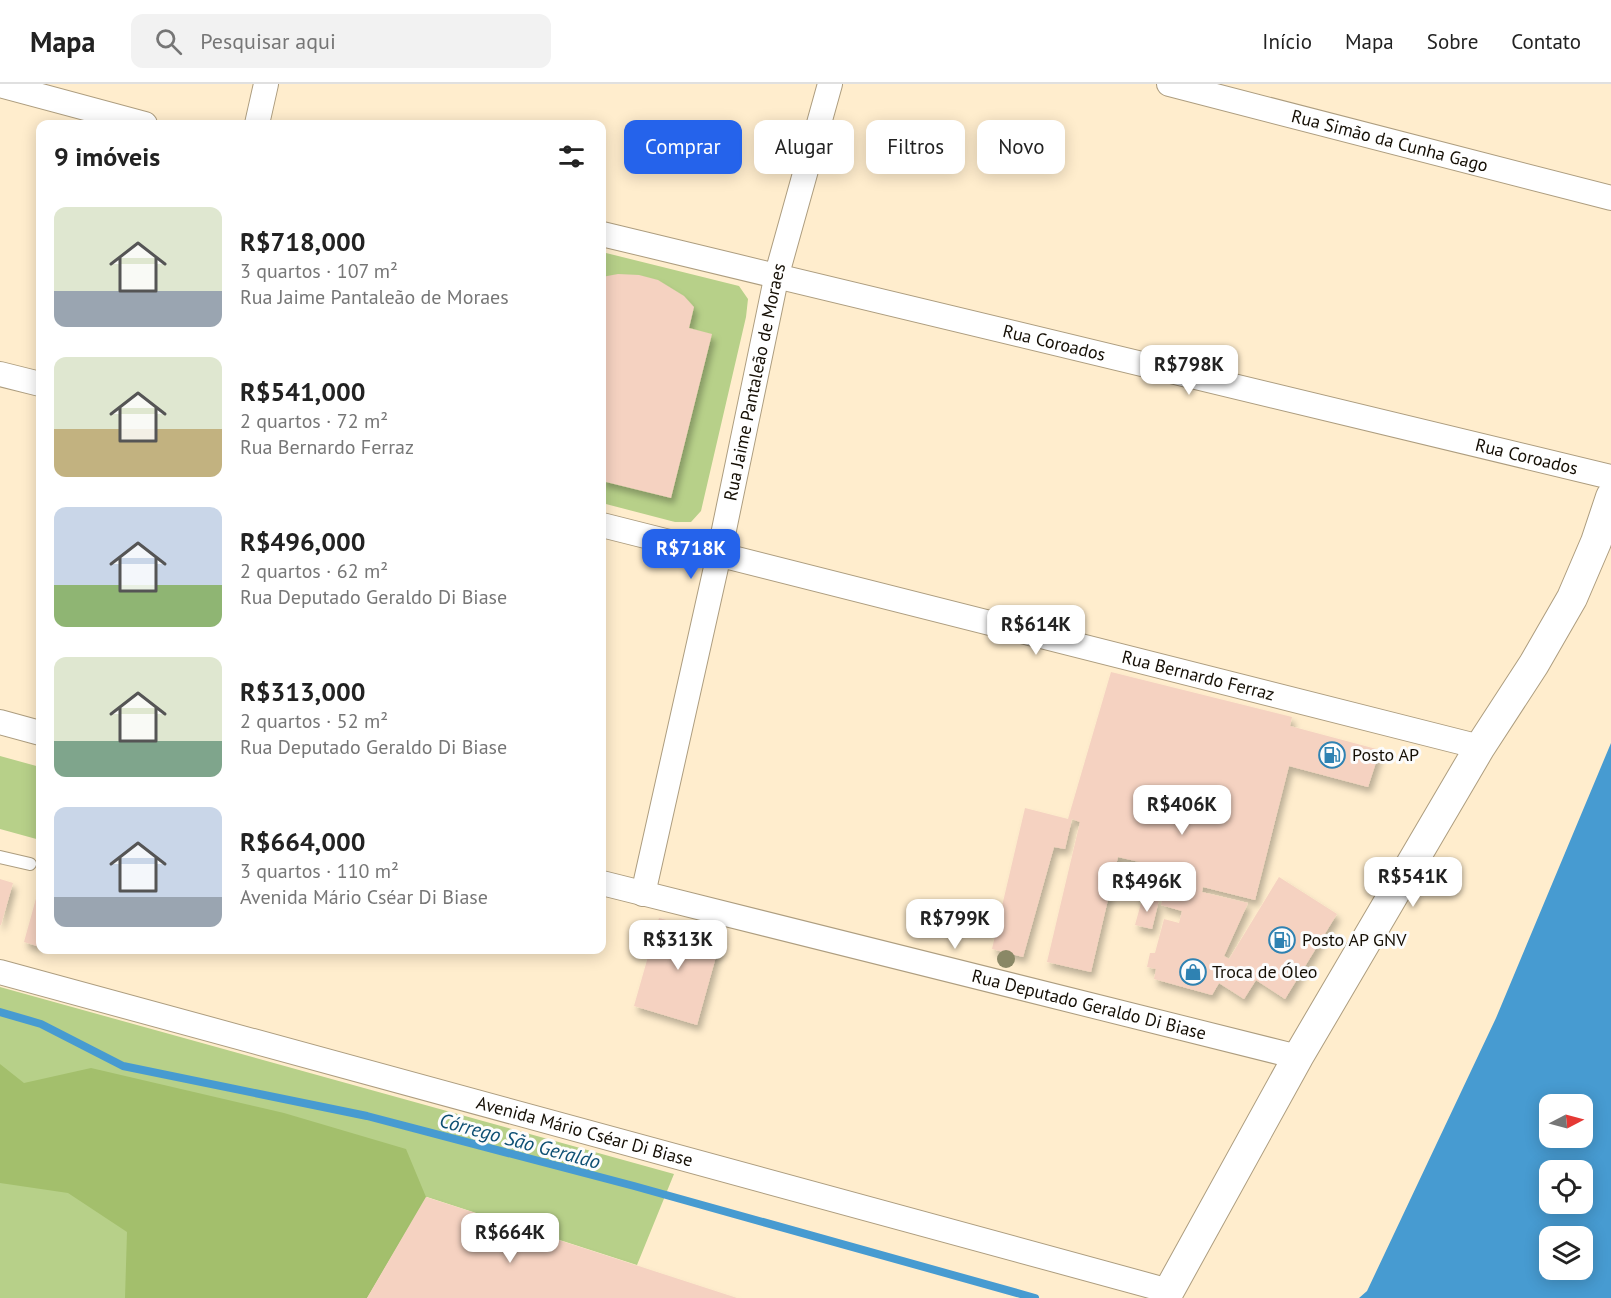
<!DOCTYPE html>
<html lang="pt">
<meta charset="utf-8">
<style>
body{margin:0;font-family:"PT Sans",sans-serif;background:#f2f2f2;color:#222;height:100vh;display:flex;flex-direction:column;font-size:22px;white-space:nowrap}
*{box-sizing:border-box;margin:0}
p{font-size:20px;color:#767676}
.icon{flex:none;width:33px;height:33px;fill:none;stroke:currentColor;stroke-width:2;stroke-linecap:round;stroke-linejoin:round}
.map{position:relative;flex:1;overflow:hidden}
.panel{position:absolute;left:36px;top:36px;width:570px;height:834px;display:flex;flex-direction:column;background:#fff;border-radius:12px;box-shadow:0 3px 15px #0003}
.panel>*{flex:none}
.guide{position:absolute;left:624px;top:36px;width:570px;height:54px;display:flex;gap:12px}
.needle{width:39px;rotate:84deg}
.fabs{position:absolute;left:1539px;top:1010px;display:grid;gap:12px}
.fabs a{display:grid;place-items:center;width:54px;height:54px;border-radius:12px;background:#fff;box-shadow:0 3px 15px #0003;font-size:30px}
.price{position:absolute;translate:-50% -51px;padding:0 14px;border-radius:12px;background:#fff;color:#222;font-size:20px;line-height:39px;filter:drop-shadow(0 2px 3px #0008)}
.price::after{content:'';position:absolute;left:50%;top:36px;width:18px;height:14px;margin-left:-9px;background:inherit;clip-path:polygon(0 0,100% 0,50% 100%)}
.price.on{background:#2563eb;color:#fff}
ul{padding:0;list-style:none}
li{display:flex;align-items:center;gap:18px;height:150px;padding:0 18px}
li span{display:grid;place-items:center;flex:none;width:168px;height:120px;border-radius:12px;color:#555}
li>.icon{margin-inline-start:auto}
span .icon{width:72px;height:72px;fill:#fffc;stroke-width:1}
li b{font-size:26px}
h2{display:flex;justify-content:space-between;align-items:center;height:72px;padding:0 18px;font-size:26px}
.pill{padding:0 21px;border-radius:12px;background:#fff;box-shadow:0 3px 15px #0003;font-size:21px;line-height:54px}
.pill.on{background:#2563eb;color:#fff}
header{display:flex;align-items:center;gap:36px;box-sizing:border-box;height:84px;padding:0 30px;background:#fff;border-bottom:2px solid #e0e0e0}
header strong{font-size:28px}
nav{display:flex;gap:33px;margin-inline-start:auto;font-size:21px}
.search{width:420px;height:54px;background:#f2f2f2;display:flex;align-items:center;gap:15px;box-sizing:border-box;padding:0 21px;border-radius:12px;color:#767676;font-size:22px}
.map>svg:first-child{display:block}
</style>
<header>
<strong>Mapa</strong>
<div class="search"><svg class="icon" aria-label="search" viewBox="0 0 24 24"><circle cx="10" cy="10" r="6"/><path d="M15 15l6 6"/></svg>Pesquisar aqui</div>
<nav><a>Início</a><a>Mapa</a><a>Sobre</a><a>Contato</a></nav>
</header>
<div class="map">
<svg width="1611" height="1214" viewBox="0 0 1611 1214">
<defs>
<filter id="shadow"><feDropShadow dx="3.5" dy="6" stdDeviation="3" flood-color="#0004"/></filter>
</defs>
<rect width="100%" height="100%" fill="#ffedcd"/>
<!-- green -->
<path fill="#b7d089" d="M602 168 739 202 748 215 746 233 701 427 691 438H675L602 419Z
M0 672 40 683V756L0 745Z
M0 903 674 1090 637 1181 427 1113 367 1214H0Z"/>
<!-- forest -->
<path fill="#a3bf6c" d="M0 980 24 999 91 984 284 1029 406 1065 426 1113 367 1214H125L127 1148 68 1109 0 1099Z"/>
<!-- water -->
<path fill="#479bd1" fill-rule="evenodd" d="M1611 659V1214H1359L1367 1207 1496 934ZM1550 1020H1582V1053H1550ZM1550 1086H1582V1119H1550ZM1550 1152H1582V1185H1550Z"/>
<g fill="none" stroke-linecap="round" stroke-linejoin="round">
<!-- stream -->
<path stroke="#479bd1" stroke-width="8" d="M0 928 41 940 123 982 367 1032 634 1102 1035 1214"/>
</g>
<!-- building -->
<path fill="#f5d2c1" filter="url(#shadow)" d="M618 190 639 191 658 196 684 212 694 223 689 244 712 250 671 414 602 397V193Z
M1111 588 1292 633 1290 642 1380 666 1368 703 1289 682 1255 816 1203 803 1202 808 1248 819 1224 872 1229 875 1279 793 1337 830 1285 915 1256 896 1244 915 1219 899 1212 911 1154 895 1156 885 1147 883 1150 869H1155L1164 835 1179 839 1182 827 1161 821 1168 794 1165 784 1118 773 1091 888 1047 878 1080 738 1072 735 1065 765 1054 763 1023 873 992 865 1025 724 1068 735Z
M0 795 13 799 1 841H0Z
M40 800V863L24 858Z
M1143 812 1159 816 1152 845 1135 841Z
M659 834 722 851 697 941 634 922Z
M426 1113 737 1214H367Z"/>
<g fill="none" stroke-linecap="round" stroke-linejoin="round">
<!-- service casing -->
<g stroke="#ad9d7f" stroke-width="14">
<path id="service" d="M0 773 30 780"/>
</g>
<!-- minor casing -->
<g stroke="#ad9d7f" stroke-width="26">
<g id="minor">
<path id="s1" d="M1169 0 1611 114"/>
<path d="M0 1 145 40"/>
<path d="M257 40 266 0"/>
<path id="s2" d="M602 150 1611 393"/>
<path d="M0 290 40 300"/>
<path id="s3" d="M602 441 1480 663"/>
<path d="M0 638 40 649"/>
<path id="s4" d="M602 799 1298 973"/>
<path id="s5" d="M643 810 719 470 777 190 830 0"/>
<path id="s6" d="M0 888 1169 1207"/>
</g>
</g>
<!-- tertiary casing -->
<g stroke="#ad9d7f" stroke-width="32">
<path id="tertiary" d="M1165 1214 1298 973 1480 663 1534 580 1572 514 1596 458 1611 413"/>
</g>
<!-- service -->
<use href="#service" stroke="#fff" stroke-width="12"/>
<!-- minor -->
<use href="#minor" stroke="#fff" stroke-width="24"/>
<!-- tertiary -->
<use href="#tertiary" stroke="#fff" stroke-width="30"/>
</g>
<!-- trees -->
<circle fill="#8a8866" cx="1006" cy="875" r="9"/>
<!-- icons -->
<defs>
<g id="fuel-ring" transform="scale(1.35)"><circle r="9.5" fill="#fcfcfc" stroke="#2f82b2" stroke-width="1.5"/><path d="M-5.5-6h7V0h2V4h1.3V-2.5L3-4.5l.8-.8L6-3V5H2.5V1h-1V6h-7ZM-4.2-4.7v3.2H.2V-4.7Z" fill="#2f82b2"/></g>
<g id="shop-ring" transform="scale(1.35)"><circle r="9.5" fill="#fcfcfc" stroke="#2f82b2" stroke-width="1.5"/><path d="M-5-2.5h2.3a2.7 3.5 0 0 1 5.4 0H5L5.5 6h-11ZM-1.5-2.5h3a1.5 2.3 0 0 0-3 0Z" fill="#2f82b2"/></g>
</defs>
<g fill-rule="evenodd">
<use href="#fuel-ring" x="1332" y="671"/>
<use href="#fuel-ring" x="1282" y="856"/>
<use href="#shop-ring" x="1193" y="888"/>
</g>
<g text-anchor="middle" stroke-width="6" stroke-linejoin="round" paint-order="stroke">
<!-- street labels -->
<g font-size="18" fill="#150f05" stroke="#fcfcfc">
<text dy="6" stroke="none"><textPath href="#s1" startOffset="228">Rua Simão da Cunha Gago</textPath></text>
<text dy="6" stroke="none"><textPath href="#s2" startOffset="465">Rua Coroados</textPath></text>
<text dy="6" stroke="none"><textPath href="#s5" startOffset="524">Rua Jaime Pantaleão de Moraes</textPath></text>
<text dy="6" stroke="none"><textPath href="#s2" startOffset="951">Rua Coroados</textPath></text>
<text dy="6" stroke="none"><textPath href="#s3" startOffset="615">Rua Bernardo Ferraz</textPath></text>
<text dy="6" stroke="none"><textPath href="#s4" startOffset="502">Rua Deputado Geraldo Di Biase</textPath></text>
<text dy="6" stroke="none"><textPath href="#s6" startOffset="606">Avenida Mário Cséar Di Biase</textPath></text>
</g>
<!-- poi labels -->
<g font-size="18" fill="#150f05" stroke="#fcfcfc" text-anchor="start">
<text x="1352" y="677">Posto AP</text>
<text x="1302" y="862">Posto AP GNV</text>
<text x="1212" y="894">Troca de Óleo</text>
</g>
<!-- water labels -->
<g font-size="20" font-style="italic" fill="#0d4f73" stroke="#fcfcfc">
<text transform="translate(520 1057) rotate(15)" y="7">Córrego São Geraldo</text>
</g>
</g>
</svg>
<div class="fabs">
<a><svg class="needle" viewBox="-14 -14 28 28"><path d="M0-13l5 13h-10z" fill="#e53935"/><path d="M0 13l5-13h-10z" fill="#767676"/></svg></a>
<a><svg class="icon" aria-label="locate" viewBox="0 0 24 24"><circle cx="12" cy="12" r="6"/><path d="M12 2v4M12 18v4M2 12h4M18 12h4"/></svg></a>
<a><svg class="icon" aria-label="layers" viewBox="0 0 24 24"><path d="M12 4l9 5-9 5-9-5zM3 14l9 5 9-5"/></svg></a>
</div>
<b class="price" style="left:1189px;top:312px">R$798K</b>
<b class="price on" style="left:691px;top:496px">R$718K</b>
<b class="price" style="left:1036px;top:572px">R$614K</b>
<b class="price" style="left:1182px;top:752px">R$406K</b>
<b class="price" style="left:1413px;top:824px">R$541K</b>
<b class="price" style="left:1147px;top:829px">R$496K</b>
<b class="price" style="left:955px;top:866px">R$799K</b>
<b class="price" style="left:678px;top:887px">R$313K</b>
<b class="price" style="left:510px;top:1180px">R$664K</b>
<div class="guide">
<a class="pill on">Comprar</a>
<a class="pill">Alugar</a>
<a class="pill">Filtros</a>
<a class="pill">Novo</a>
</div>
<section class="panel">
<h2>9 imóveis<svg class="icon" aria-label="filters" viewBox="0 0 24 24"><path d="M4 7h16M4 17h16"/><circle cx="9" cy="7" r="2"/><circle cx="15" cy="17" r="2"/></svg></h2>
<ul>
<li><span style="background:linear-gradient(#dfe7d0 70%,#9aa5b1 0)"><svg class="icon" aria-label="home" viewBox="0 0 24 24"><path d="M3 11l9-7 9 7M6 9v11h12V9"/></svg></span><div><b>R$718,000</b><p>3 quartos · 107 m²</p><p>Rua Jaime Pantaleão de Moraes</p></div></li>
<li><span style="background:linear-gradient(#dfe7d0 60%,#c2b280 0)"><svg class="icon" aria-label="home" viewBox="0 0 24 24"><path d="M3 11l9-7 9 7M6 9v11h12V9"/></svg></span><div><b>R$541,000</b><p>2 quartos · 72 m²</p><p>Rua Bernardo Ferraz</p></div></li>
<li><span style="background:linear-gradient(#c9d6e8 65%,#8fb573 0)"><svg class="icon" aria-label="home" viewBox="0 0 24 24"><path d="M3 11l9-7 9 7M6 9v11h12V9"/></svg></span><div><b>R$496,000</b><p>2 quartos · 62 m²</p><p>Rua Deputado Geraldo Di Biase</p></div></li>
<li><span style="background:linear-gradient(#dfe7d0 70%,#7fa58c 0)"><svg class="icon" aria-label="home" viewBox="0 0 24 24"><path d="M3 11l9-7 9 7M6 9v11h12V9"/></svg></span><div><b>R$313,000</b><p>2 quartos · 52 m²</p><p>Rua Deputado Geraldo Di Biase</p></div></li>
<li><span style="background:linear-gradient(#c9d6e8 75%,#9aa5b1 0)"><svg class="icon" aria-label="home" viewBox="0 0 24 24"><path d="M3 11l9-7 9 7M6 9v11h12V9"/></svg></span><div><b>R$664,000</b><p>3 quartos · 110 m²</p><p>Avenida Mário Cséar Di Biase</p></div></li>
</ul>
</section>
</div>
